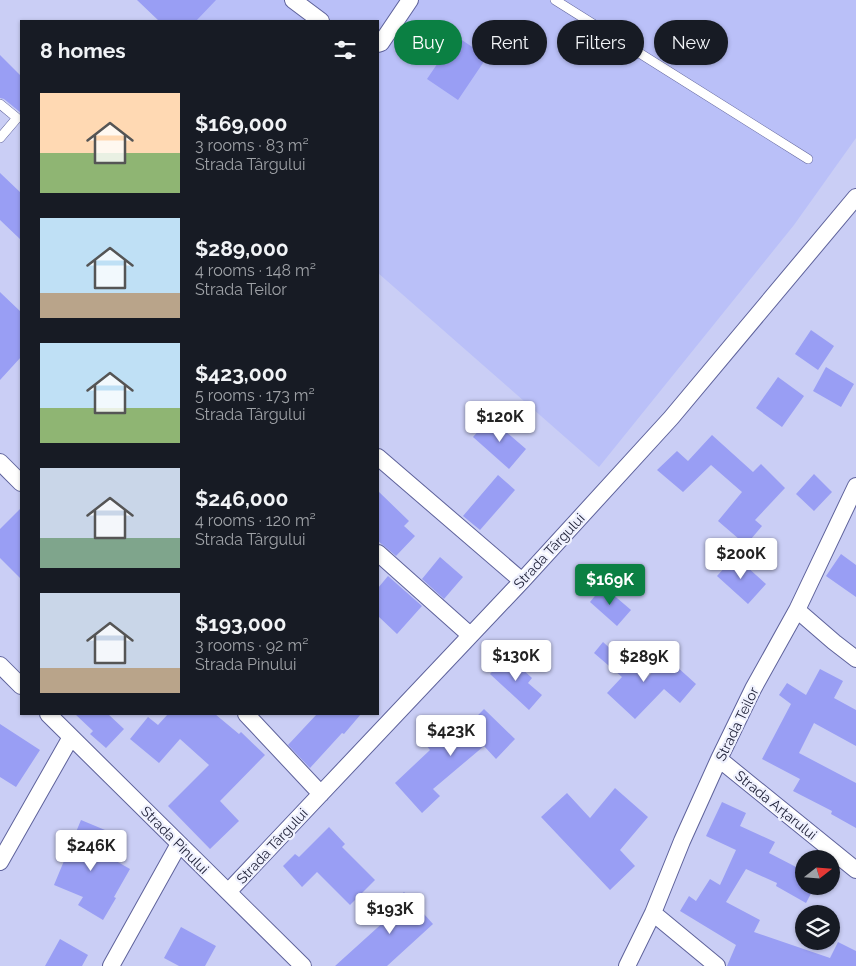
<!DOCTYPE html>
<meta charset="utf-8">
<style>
body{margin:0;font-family:Raleway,sans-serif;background:#242831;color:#f1f3f6;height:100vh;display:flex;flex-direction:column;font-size:19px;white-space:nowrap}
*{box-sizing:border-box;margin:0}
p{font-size:16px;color:#9ea1a6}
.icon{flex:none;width:28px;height:28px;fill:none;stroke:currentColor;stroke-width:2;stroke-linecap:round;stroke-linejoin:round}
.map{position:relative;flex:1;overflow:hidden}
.drawer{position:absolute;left:20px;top:20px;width:359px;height:695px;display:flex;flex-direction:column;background:#171b24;border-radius:0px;box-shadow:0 1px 4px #0004}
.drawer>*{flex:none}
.hud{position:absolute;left:394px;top:20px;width:386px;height:45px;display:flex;gap:10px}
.needle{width:32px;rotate:73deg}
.buttons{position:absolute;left:795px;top:850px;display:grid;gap:10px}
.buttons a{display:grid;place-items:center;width:45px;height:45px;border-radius:50%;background:#171b24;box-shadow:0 1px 4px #0004;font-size:25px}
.price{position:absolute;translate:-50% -42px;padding:0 11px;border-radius:5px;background:#fff;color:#222;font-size:16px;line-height:32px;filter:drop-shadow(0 1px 2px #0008)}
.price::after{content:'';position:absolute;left:50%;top:30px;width:15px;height:11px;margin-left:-8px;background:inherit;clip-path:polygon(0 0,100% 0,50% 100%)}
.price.active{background:#0b8043;color:#fff}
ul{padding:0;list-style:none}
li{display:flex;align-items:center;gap:15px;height:125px;padding:0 20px}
li span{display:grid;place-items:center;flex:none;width:140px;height:100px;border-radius:0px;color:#555}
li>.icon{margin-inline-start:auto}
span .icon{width:60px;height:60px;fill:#fffc;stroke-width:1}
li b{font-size:21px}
h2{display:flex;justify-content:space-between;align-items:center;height:60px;padding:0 20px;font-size:21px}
.pill{padding:0 18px;border-radius:22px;background:#171b24;box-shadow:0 1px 4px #0004;font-size:18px;line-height:45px}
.pill.active{background:#0b8043;color:#fff}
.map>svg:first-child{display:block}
</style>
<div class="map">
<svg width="856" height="966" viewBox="0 0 856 966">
<rect width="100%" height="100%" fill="#cacef5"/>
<!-- built -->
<path fill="#bac0f8" d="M204 0H856V138L794 225 599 467 378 273V21H185Z"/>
<!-- building -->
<path fill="#999ef4" d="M137 0H216L196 21H159Z
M456 36 487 57 458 100 427 79Z
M0 55 21 76V113L4 99 0 98Z
M0 173 21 193V240L0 220Z
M0 292 21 312V357L0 380Z
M811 330 834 346 818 370 795 354Z
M826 367 854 384 841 407 813 391Z
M778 377 804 396 782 427 756 408Z
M490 418 526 449 509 469 473 437Z
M712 435 753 472 761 464 785 488 755 520 762 526 746 545 718 521 742 492 711 465 683 492 657 470 677 451 688 461Z
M814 474 832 492 814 511 796 494Z
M498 475 515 490 480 530 463 516Z
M378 491 409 521 404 526 415 536 396 556 378 541Z
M21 508V579L0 558V529Z
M841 554 856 565V597L826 576Z
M735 556 766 584 748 604 717 576Z
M440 557 463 577 444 599 422 579Z
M388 576 422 606 397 634 378 616V588Z
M603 586 631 610 617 626 590 602Z
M603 642 645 680 666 657 696 684 680 703 664 689 635 719 607 693 622 677 594 653Z
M507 655 532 678 528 683 542 695 529 710 490 674Z
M820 669 843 681 834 698 856 710V746L814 723 799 753 856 783V828L831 814 832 811 793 791 800 779 762 759 791 704 779 695 787 683 806 695Z
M484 709 515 739 496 759 484 746 433 789 440 796 422 813 395 783 430 750 422 740 439 726 452 742Z
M75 714H108L124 729 106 748 90 734 93 731Z
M168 714H215L239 734 241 732 265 755 220 801 239 821 210 849 168 806 209 765 180 739 159 763 130 739 148 717 158 725Z
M317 714H361L344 734 342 733 310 768 288 745Z
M0 724 40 750 16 787 0 777Z
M615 788 648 817 620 850 635 866 610 890 541 817 567 793 590 818Z
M722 802 746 813 740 826 775 842 769 853 798 868 803 856 808 859H804V886H815L806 903 776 886 777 883 746 869 726 902 760 920 754 932 830 958 838 942 856 951V966H727L736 945 680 911 689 896 696 901 710 879 720 885 736 850 706 836Z
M81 820 105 830 97 850 130 869 114 897 116 898 103 920 78 905 83 897 54 885Z
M329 827 345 844 342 847 375 880 350 905 317 872 302 887 283 866 295 854 299 857Z
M404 892 433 924 387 966H335L387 919 382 913Z
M181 927 216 946 205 966H179L164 958Z
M60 939 88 955 82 966H45Z"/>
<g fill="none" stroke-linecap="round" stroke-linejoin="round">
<!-- lane casing -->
<g stroke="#5e629b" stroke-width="10">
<path id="lane" d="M555 0 808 159
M0 104 17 118 0 138"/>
</g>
<!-- street casing -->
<g stroke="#5e629b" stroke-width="18">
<path id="street" d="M293 0 321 21
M378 44 381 43 410 0
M378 457 522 581
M0 462 21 483
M378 553 470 635
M797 610 834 642 856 659
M0 665 21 686
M48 714 303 966
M246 714 321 794
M719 759 856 870
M0 862 71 737
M228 892 522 581 671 418 856 197
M653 913 717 966
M111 966 179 844
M627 966 653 913 682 841 719 759 753 689 797 610 856 486"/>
</g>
<!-- lane -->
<use href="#lane" stroke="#fff" stroke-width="9"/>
<!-- street -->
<use href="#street" stroke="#fff" stroke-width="16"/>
</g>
<g text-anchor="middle" stroke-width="4.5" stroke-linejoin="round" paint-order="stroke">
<!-- street labels -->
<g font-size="14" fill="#1c1e35" stroke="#eff1fe">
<text transform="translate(549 551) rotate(-47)" y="5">Strada Târgului</text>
<text transform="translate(737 724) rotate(-64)" y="5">Strada Teilor</text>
<text transform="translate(776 805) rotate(39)" y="5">Strada Arțarului</text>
<text transform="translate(175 840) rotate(45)" y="5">Strada Pinului</text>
<text transform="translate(272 846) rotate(-47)" y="5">Strada Târgului</text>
</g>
</g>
</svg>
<div class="buttons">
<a><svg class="needle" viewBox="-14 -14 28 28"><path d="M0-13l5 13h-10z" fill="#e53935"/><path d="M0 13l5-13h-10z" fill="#9ea1a6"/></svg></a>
<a><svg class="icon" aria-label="layers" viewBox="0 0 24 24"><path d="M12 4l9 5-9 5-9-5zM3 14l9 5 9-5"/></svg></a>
</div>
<b class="price" style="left:500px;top:443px">$120K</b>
<b class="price" style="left:741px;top:580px">$200K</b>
<b class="price active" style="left:610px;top:606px">$169K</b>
<b class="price" style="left:516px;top:682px">$130K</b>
<b class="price" style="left:644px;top:683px">$289K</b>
<b class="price" style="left:451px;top:757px">$423K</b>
<b class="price" style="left:91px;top:872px">$246K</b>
<b class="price" style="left:390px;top:935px">$193K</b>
<div class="hud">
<a class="pill active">Buy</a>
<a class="pill">Rent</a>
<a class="pill">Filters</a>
<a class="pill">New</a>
</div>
<section class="drawer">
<h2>8 homes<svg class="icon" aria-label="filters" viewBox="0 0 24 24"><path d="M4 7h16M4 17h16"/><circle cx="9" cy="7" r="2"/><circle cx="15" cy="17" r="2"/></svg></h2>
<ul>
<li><span style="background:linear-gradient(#ffd9b3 60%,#8fb573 0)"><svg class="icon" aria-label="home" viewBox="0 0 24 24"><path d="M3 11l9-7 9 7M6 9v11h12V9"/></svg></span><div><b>$169,000</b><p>3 rooms · 83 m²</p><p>Strada Târgului</p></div></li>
<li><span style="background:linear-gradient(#bfe0f5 75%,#b9a48a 0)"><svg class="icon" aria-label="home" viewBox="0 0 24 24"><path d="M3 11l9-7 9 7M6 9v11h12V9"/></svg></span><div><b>$289,000</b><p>4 rooms · 148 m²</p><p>Strada Teilor</p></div></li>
<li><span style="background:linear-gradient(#bfe0f5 65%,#8fb573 0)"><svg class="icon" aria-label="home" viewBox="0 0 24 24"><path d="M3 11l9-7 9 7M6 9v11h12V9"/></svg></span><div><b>$423,000</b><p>5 rooms · 173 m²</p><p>Strada Târgului</p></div></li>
<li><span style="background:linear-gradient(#c9d6e8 70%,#7fa58c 0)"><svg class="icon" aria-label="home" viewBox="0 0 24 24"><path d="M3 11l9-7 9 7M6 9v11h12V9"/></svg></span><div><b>$246,000</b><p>4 rooms · 120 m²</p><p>Strada Târgului</p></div></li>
<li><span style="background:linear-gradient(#c9d6e8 75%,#b9a48a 0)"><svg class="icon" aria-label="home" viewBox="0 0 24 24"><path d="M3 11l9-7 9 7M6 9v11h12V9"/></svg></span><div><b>$193,000</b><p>3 rooms · 92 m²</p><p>Strada Pinului</p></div></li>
</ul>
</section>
</div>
